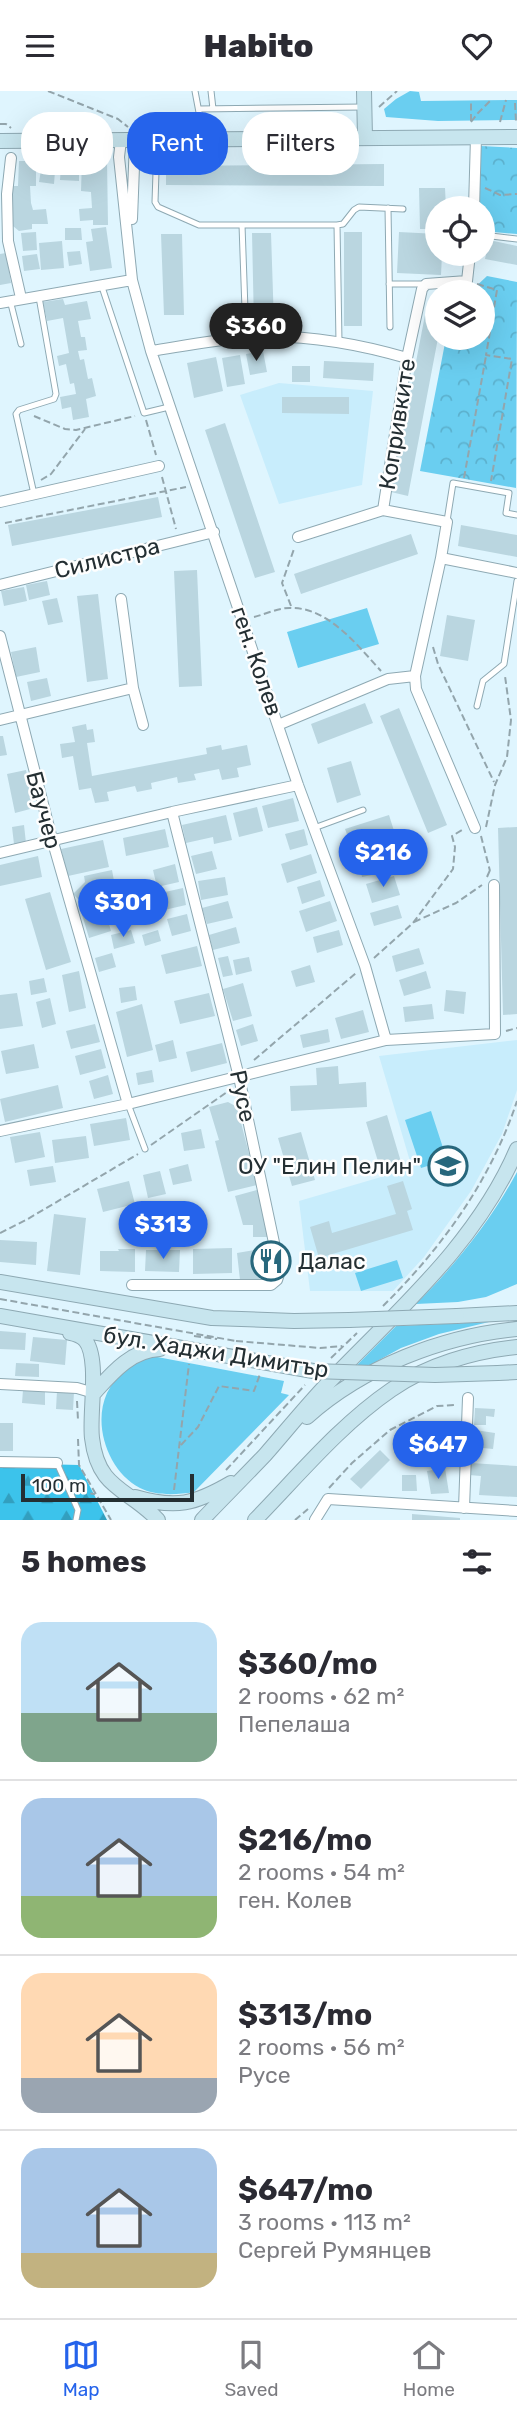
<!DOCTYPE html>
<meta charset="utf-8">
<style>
body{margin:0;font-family:Rubik,sans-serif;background:#f2f2f3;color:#2b2b33;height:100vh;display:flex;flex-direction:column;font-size:26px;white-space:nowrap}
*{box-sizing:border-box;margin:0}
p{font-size:23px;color:#7c7c81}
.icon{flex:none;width:38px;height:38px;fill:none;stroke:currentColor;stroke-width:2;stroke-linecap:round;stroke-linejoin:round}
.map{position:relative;height:1429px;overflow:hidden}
.panel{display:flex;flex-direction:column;background:#fff;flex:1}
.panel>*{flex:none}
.hud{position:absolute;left:21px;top:21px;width:476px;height:63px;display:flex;gap:14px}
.controls{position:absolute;left:425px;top:105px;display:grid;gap:14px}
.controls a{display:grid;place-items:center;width:70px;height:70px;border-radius:50%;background:#fff;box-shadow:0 7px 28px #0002;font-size:35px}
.scale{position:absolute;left:21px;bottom:18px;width:173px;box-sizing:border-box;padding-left:7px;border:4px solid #242f33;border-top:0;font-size:19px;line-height:24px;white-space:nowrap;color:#242f33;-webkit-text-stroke:5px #fefefe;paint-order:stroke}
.price{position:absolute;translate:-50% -60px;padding:0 16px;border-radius:24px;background:#2563eb;color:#fff;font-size:23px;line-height:46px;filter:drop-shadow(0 2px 4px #0008)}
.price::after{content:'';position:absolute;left:50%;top:42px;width:21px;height:16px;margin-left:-10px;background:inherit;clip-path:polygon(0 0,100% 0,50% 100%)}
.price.current{background:#222;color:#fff}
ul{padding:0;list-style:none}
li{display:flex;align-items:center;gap:21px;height:175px;padding:0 21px}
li+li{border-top:2px solid #e1e1e2}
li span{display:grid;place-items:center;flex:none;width:196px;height:140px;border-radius:21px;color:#555}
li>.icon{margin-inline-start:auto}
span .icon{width:84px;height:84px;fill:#fffc;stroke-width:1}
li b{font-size:30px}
h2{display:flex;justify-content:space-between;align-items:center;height:84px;padding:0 21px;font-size:30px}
.pill{padding:0 24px;border-radius:28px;background:#fff;box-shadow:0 7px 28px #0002;font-size:24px;line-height:63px}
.pill.current{background:#2563eb;color:#fff}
header{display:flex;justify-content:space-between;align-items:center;height:91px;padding:0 21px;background:#fff;font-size:32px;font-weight:800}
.menu{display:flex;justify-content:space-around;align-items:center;height:98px;border-top:2px solid #e1e1e2;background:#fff;font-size:19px;color:#7c7c81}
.menu a{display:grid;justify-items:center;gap:4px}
.menu .current{color:#2563eb}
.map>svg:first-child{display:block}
</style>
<header><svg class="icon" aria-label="menu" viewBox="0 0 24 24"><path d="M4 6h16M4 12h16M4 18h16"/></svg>Habito<svg class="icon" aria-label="heart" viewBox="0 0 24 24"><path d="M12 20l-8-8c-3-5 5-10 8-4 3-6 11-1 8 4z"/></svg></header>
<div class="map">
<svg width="517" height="1429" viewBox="0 0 517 1429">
<defs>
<pattern id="forest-firs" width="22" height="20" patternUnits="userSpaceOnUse" patternTransform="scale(1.75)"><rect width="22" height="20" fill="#3cc3eb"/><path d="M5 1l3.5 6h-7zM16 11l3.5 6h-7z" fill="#329fbf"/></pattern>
<pattern id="park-crowns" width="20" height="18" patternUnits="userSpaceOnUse" patternTransform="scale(1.75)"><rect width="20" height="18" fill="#6acef0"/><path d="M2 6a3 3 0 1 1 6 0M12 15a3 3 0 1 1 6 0" fill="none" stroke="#5cb1ce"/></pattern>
</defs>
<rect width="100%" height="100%" fill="#dff5fe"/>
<!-- built -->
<path fill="#c8edfc" d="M279 292 373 300 362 394 279 413 240 304Z
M517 949V999L502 1043 471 1100 424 1166 393 1200H310L299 1110 412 1077 379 965Z"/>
<!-- green -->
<path fill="#6acef0" d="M410 0 419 1 421 10 517 9V29L438 30 386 26 384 18 396 8Z
M367 517 379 553 298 577 287 541Z
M431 1020 447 1069 421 1077 405 1029Z
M517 1081V1193L486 1206 458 1211 416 1213C456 1173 490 1131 517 1081Z
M397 1169 403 1187 361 1200 355 1182Z
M489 1231 439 1243 401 1257 370 1274H357L396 1235Z
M152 1265 284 1290 281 1302 289 1304 194 1401C176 1404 156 1405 140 1397 109 1381 92 1335 107 1302 116 1284 133 1271 152 1265Z"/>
<!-- forest -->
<path fill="url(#forest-firs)" d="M0 1372 79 1374 107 1429H0Z"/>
<!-- park -->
<path fill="url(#park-crowns)" d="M481 55 517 57V143L483 140V117H477Z
M487 185 517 191 516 397 420 380 446 247H483V201H470Z"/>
<!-- building -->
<path fill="#bad6e0" d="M82 69 107 70 108 134H93V129L80 130 79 118 92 117 91 101 81 100Z
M19 70H36V95H30L31 112 33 119 46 118 48 133H32V138L19 140 13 135 12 95H18Z
M384 73V95L166 94V75Z
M61 74 79 75V90L60 89Z
M41 79 55 80 54 93 39 91Z
M419 97H445L446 117H438V138H420Z
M106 136 112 177 90 180 86 151 93 150 91 138Z
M65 137H81L82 149H65Z
M36 141 37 159 23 160 21 142Z
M344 141H362V235H344Z
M399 141 438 143V163H442L441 184 397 182Z
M252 142H271L274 233 254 234Z
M161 143H182L184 224H164Z
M489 149 517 155V174L485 168Z
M62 150 64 177 41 179 39 152Z
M80 160 82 173 69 175 67 161Z
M6 162 11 192 0 194V163Z
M37 163 40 178 24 180 22 165Z
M63 208 65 214 87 210 91 228 78 230 81 246H85L87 259 78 260 80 269 84 268 88 288 92 287 96 305 86 308 89 326 73 329 71 316 62 318 60 306 76 303 74 292 70 293 66 273 59 275 57 265 69 262 63 227 47 230 43 211Z
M425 224 438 227V247L408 405 391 401Z
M263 260 267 281 250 284 246 263Z
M240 264 245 293 227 296 222 267Z
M216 266 223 300 194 307 187 272Z
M324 270 374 272 373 290 323 287Z
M292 275H310V291H292Z
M282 306H349V323L282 322Z
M225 332 275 481 255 487 205 339Z
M158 406 162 426 12 455 8 434Z
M461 434 517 444V466L458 455Z
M411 443 418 463 301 503 294 483Z
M197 479 202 595 179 596 174 480Z
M47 490 50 504 29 509 26 494Z
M24 496 27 510 4 515 1 500Z
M98 503 108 588 87 591 77 505Z
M57 507 63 531 48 534 42 510Z
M447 524 475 529 468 570 440 565Z
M36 556 40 581 16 586 11 561Z
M47 587 51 605 31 610 27 591Z
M365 612 373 632 318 653 311 633Z
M399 617 447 734 428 742 380 625Z
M86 633 87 639 93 638 95 651 87 652 92 685 207 663 206 657 221 654 222 659 247 654 251 674 237 677 239 686 222 689 219 678 194 683 196 689 178 692 177 686 151 692 152 698 137 701 135 695 107 701 109 710 95 712 91 697 79 699 73 665 62 667 60 653 75 651 72 636Z
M0 645H3L7 664 0 665Z
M351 670 361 704 337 712 327 677Z
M26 679 34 717 15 722 7 683Z
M293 707 299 730 268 737 262 715Z
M257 716 263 740 239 746 233 722Z
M226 724 232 749 214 753 213 746 186 752 182 734Z
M389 724 395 743 352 757 345 738Z
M24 734 26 752 14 753 12 736Z
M517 736V923L503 924 498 737Z
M165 738 169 756 126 765 123 747Z
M304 738 308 754 290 759 285 743Z
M103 749 109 776 68 785 61 758Z
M391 756 396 779 362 786 358 763Z
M212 760 217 778 196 783 191 765Z
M311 763 317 782 287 792 281 773Z
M38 765 42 786 0 795V774Z
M175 773 179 791 157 796 153 779Z
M112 779 114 790 98 794 82 812 73 803 85 791 84 785Z
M394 785 400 804 372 812 366 793Z
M225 786 228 804 201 809 198 790Z
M320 789 325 805 302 813 297 796Z
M183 797 186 814 160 820 156 803Z
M50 801 71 871 46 879 25 808Z
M228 810 233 827 207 833 202 817Z
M330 810 337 830 306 841 299 820Z
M103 813 111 840 89 847 81 820Z
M398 814 402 827 374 835 370 822Z
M187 823 191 840 172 845 167 828Z
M236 836 240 852 213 859 209 844Z
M131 839 135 852 114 858 111 844Z
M158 839 161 850 145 855 142 844Z
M339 839 343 854 317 862 313 846Z
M197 855 202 875 166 883 161 864Z
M419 857 424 873 396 881 392 865Z
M112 862 116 876 99 881 95 867Z
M228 865 233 884 223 886 218 867Z
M249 866 252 880 236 884 233 869Z
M310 874 315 891 296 896 291 880Z
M79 880 86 917 69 921 62 884Z
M426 880 431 897 404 905 399 889Z
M44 887 47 901 31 904 29 890Z
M243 892 252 925 233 930 223 898Z
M135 895 137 909 121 912 119 897Z
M446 899 466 901 464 923 444 920Z
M17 902 23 935 0 938V904Z
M209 902 215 925 180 933 174 910Z
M50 907 56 933 42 937 36 911Z
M142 913 153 959 127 966 116 921Z
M432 913 434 928 405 931 403 916Z
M363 919 369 941 341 948 335 927Z
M95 933 100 951 71 958 66 940Z
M253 933 258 950 241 955 236 939Z
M328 938 330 951 303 957 300 944Z
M173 949 177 967 159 971 155 954Z
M222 952 227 972 191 981 186 961Z
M34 953 39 977 6 983 1 960Z
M101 958 106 977 80 984 75 965Z
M338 975 339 993 366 991 367 1016 291 1020 290 995 317 994 316 977Z
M152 979 154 991 138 994 136 982Z
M108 984 113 1003 94 1008 89 990Z
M58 994 63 1017 5 1031 0 1008Z
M228 1011 237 1016 257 1094 228 1101 215 1050 219 1049 209 1016Z
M387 1024 401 1071 380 1077 366 1031Z
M126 1027 130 1049 94 1055 90 1033Z
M201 1038 205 1057 184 1060 181 1042Z
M40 1041 45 1066 15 1072 10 1046Z
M301 1041 315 1089 292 1095 278 1047Z
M86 1045 89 1067 55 1072 52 1049Z
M188 1073 192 1090 173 1094 169 1078Z
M53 1075 56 1091 30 1095 27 1079Z
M160 1080 166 1103 148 1107 143 1084Z
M129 1090 135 1113 103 1121 97 1098Z
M403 1090 412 1118 407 1120 413 1139 319 1167 310 1136 329 1130 332 1142 396 1123 387 1095Z
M257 1099 267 1134V1146H253V1134H243L235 1105Z
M54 1123 86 1127 80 1184 47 1180Z
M0 1149 37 1151 36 1174 0 1171Z
M271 1156 276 1176 260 1177 261 1187 256 1189H240L237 1162Z
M232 1157V1182L193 1183V1158Z
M118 1158H135V1181L100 1180V1160H119Z
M146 1159H180L179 1181 145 1180Z
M0 1240 26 1242 25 1259 0 1258Z
M33 1246 67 1249 65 1274 30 1270Z
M16 1272 39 1273V1286L15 1285Z
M23 1299 45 1300V1314L22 1312Z
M57 1300 74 1301 73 1319 56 1318Z
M475 1317 495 1318 494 1326 486 1325V1334H474Z
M0 1332H13V1360H0Z
M475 1339 495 1342 493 1358 473 1356Z
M458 1340 459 1353 442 1354 441 1341Z
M430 1354 432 1366 414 1369 412 1358Z
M446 1358 459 1359V1371L445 1372Z
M380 1359 390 1369 361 1398 350 1388Z
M471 1372 517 1375V1406L479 1404 481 1385 469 1384Z
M445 1377 449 1402 431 1403 427 1380Z
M402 1384H416L417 1400H402Z
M412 1423 460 1427V1429H412Z"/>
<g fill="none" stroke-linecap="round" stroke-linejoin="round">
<!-- lane casing -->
<g stroke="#8ea9b3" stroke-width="7">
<path id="lane" d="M195 0 204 48
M211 0 213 18
M199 18 363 16
M157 51 155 111 158 116 199 134H337L343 133 354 119 359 116 403 118
M388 117 390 236
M242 134 246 247
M337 134 339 251
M483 144 517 148
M101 193 144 322 169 316
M389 193H423
M10 209 21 253
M34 403 16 323 19 319 54 308 56 303 39 206
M447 430 453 392 509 402 506 422 517 424
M477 615 483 590 504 573 517 490
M314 737 363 719
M128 1013 145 1058
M57 1372 78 1419 76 1429"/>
</g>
<!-- street casing -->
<g stroke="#8ea9b3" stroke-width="12">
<path id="street" d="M121 49 119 66 132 189 151 260 298 694 365 875 386 949
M11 67 7 103 8 150 21 207
M474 117 476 46
M132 128 135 49
M0 212 132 189
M151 260C183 255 215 249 247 246 301 243 356 252 407 267
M0 411 159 375
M383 419 407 267 422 198 426 193 467 190 470 163
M298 446 383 419 447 431 441 467 415 585
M441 467 517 482
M0 494 214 441
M121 508 133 597 143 634
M0 545 52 748 128 1013
M0 629 133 597
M278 634 388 588 415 585 416 598 475 737
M0 762 172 721 298 694
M0 1040 128 1013 386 949 495 943 494 794
M132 1194H271L277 1189 280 1180 239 986 172 721
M0 1293 77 1297 94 1302
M0 1371 57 1372
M464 1417 468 1307
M315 1429 328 1408 517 1420"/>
</g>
<!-- secondary casing -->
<g stroke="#8ea9b3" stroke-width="16">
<path id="secondary" d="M364 0 365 46
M0 50 517 46
M0 1191 212 1227 294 1230 349 1229
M0 1225 313 1280
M457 1225 517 1222
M70 1242C75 1243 81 1245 85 1249 100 1267 89 1323 92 1347 98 1399 128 1397 158 1429
M498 1282 517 1281
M94 1302C112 1282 131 1259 160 1258
M307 1326C363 1276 442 1245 517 1238
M135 1406C176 1418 195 1413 231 1392
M202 1429C223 1407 244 1386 265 1364 286 1340 306 1315 328 1292 397 1220 477 1152 517 1058
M255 1429C298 1385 340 1334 391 1299 426 1274 475 1260 517 1256"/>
</g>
<!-- path -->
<path stroke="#93a5ac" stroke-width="2" stroke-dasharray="7 3.5" stroke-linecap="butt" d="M48 0 118 28 128 36
M515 12 516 31
M379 16 397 0
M471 30V9
M471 31 478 22 491 9
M500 31 506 9
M0 33H6L11 37
M485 97 500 104 517 103
M477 193 497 199 492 228
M483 227 492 229 486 264 512 268 491 390
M34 325 65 338 76 339 135 325
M146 329 156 364
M162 386 176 438
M464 387 486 265
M41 389 51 383 85 338
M5 432 186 396
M291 515 282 492 294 458
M254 526C266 523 280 516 292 517 329 517 358 555 381 580
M433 556 438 573 494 691
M486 736 495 694 507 666 511 629 505 585
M481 745 490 780
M487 786 490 779
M414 831 456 812 482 794
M374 867 413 832 453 778 455 756 452 745 462 739
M506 940 517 937
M254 969 356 882
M151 1054 227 1001
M0 1142 26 1129 138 1063
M0 1208 236 1250
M383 1215C442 1157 491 1089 517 1010
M194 1245 217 1248
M236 1250 320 1257 342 1255
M331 1267 357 1242
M77 1310 78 1329
M78 1348 79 1374 111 1429
M181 1354 198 1336 219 1295 254 1300 260 1283
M226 1379 305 1294
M329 1397 352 1372 390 1339 437 1315 455 1314
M174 1399 189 1273
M80 1401 95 1403
M295 1429 308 1418"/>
<!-- lane -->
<use href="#lane" stroke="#fff" stroke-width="5"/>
<!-- street -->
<use href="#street" stroke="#fff" stroke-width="10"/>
<!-- secondary -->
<use href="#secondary" stroke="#c7e5ee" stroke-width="14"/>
<!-- secondary-bridge casing -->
<g stroke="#8ea9b3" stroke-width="16" stroke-linecap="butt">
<path id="secondary-bridge" d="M349 1229 457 1225
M313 1280 435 1284 498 1282"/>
</g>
<!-- secondary-bridge -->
<use href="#secondary-bridge" stroke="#c7e5ee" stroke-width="14"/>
</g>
<!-- icons -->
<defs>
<g id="school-ring" transform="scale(2.0125)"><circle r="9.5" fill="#fefefe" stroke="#27677c" stroke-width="1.5"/><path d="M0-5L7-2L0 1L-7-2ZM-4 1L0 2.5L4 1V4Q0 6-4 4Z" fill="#27677c"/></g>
<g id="restaurant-ring" transform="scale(2.0125)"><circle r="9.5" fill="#fefefe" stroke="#27677c" stroke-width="1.5"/><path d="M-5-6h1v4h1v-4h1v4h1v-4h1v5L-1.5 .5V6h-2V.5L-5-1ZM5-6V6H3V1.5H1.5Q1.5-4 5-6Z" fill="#27677c"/></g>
</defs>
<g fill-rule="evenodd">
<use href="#school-ring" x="448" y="1075"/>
<use href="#restaurant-ring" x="271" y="1170"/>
</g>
<g text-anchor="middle" stroke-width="5" stroke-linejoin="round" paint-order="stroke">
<!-- street labels -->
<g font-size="23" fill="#242f33" stroke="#fefefe">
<text transform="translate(397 333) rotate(-81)" y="8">Копривките</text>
<text transform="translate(107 467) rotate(-14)" y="8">Силистра</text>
<text transform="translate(257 570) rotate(71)" y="8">ген. Колев</text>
<text transform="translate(44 719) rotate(75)" y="8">Баучер</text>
<text transform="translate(243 1005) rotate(78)" y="8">Русе</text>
<text transform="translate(216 1261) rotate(9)" y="8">бул. Хаджи Димитър</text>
</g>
<!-- poi labels -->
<g font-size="23" fill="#242f33" stroke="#fefefe" text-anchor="end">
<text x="421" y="1083">ОУ "Елин Пелин"</text>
<text x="298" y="1178" text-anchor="start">Далас</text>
</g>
</g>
</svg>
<div class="controls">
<a><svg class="icon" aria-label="locate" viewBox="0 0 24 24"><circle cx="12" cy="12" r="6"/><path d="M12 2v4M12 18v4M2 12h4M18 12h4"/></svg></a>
<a><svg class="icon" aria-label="layers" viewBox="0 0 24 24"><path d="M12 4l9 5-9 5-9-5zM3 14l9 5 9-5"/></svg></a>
</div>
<div class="scale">100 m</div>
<b class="price current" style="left:256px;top:272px">$360</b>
<b class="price" style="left:383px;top:798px">$216</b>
<b class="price" style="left:123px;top:848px">$301</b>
<b class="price" style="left:163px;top:1170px">$313</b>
<b class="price" style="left:438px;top:1390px">$647</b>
<div class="hud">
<a class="pill">Buy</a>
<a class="pill current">Rent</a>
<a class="pill">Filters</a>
</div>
</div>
<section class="panel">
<h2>5 homes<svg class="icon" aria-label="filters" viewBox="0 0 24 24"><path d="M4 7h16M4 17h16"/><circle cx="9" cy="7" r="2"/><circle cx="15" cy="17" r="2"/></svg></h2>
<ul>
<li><span style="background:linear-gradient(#bfe0f5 65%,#7fa58c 0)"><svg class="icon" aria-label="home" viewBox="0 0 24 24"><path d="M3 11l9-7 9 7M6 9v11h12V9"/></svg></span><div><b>$360/mo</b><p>2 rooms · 62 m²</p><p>Пепелаша</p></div></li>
<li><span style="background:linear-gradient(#a9c7e8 70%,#8fb573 0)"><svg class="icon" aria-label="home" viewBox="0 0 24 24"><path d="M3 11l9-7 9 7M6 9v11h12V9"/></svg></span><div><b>$216/mo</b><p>2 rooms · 54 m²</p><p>ген. Колев</p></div></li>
<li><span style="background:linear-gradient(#ffd9b3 75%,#9aa5b1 0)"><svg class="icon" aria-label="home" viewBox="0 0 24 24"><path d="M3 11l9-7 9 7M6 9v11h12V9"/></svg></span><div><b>$313/mo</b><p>2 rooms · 56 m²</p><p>Русе</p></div></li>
<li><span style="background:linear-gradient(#a9c7e8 75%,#c2b280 0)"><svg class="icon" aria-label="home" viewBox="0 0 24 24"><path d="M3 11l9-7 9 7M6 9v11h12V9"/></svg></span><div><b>$647/mo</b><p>3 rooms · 113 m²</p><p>Сергей Румянцев</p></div></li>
</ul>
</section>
<nav class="menu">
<a class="current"><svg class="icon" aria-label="map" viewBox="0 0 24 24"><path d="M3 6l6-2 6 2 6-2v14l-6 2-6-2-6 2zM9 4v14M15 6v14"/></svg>Map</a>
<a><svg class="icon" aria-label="saved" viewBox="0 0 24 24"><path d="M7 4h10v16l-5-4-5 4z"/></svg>Saved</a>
<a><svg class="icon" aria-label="home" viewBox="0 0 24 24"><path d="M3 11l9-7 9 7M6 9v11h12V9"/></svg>Home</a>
</nav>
